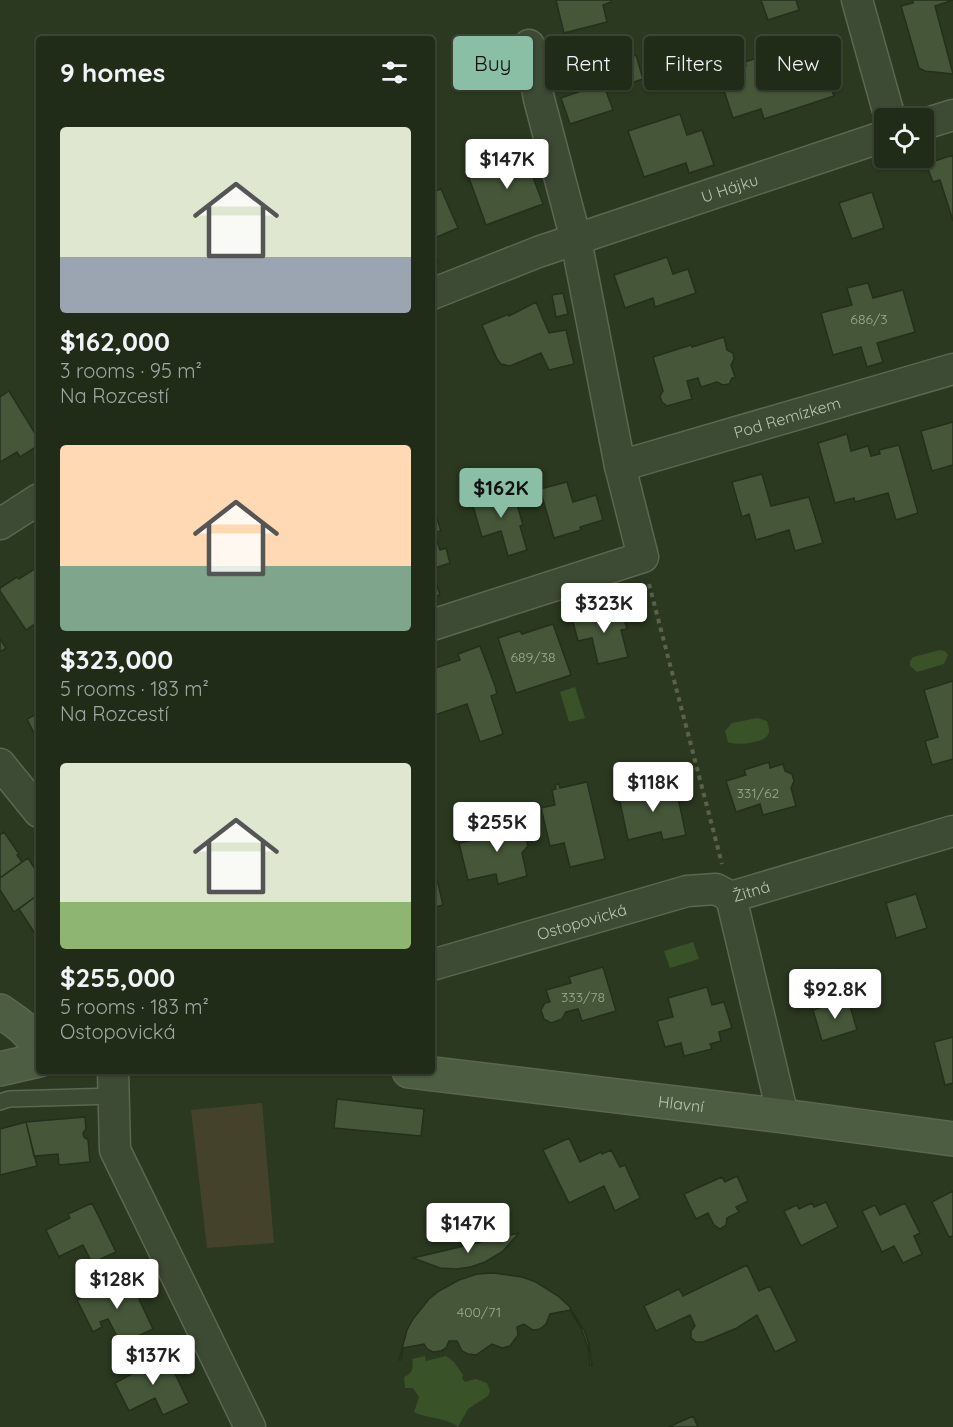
<!DOCTYPE html>
<meta charset="utf-8">
<style>
body{margin:0;font-family:Quicksand,sans-serif;background:#283321;color:#f1f3f6;height:100vh;display:flex;flex-direction:column;font-size:22px;white-space:nowrap}
*{box-sizing:border-box;margin:0}
p{font-size:20px;color:#a2a7a2}
.icon{flex:none;width:33px;height:33px;fill:none;stroke:currentColor;stroke-width:2;stroke-linecap:round;stroke-linejoin:round}
.map{position:relative;flex:1;overflow:hidden}
.side{position:absolute;left:36px;top:36px;width:399px;height:1038px;display:flex;flex-direction:column;background:#202b18;border-radius:6px;box-shadow:0 2px 4px #0004,0 0 0 2px #3d4737}
.side>*{flex:none}
.hud{position:absolute;left:453px;top:36px;width:410px;height:54px;display:flex;gap:12px}
.tools{position:absolute;left:874px;top:108px;display:grid;gap:12px}
.tools a{display:grid;place-items:center;width:60px;height:60px;border-radius:6px;background:#202b18;box-shadow:0 2px 4px #0004,0 0 0 2px #3d4737;font-size:30px}
.price{position:absolute;translate:-50% -51px;padding:0 14px;border-radius:6px;background:#fff;color:#222;font-size:20px;line-height:39px;filter:drop-shadow(0 2px 3px #0008)}
.price::after{content:'';position:absolute;left:50%;top:36px;width:18px;height:14px;margin-left:-9px;background:inherit;clip-path:polygon(0 0,100% 0,50% 100%)}
.price.active{background:#8abfa5;color:#111}
ul{padding:0;list-style:none}
li{display:grid;align-content:center;gap:12px;height:318px;padding:0 24px}
li span{display:grid;place-items:center;height:186px;border-radius:6px;color:#555}
li>.icon{margin-inline-start:auto}
span .icon{width:108px;height:108px;fill:#fffc;stroke-width:1}
li b{font-size:26px}
h2{display:flex;justify-content:space-between;align-items:center;height:72px;padding:0 24px;font-size:26px}
.chip{padding:0 21px;border-radius:6px;background:#202b18;box-shadow:0 2px 4px #0004,0 0 0 2px #3d4737;font-size:21px;line-height:54px}
.chip.active{background:#8abfa5;color:#111}
.map>svg:first-child{display:block}
</style>
<div class="map">
<svg width="953" height="1427" viewBox="0 0 953 1427">
<rect width="100%" height="100%" fill="#2b3920"/>
<!-- green -->
<path fill="#45422b" d="M262 1103 274 1243 207 1248 191 1110Z"/>
<!-- water -->
<path fill="#395228" d="M940 650 945 651 948 655 944 664 917 672 910 666V661L913 657Z
M575 687 585 718 569 722 560 692Z
M757 718 767 721C768 726 771 732 767 736 762 743 736 746 728 742L725 731 732 723Z
M693 942 699 959 670 968 664 951Z
M425 1356 426 1361 446 1356 454 1362 463 1375 462 1378 465 1382 476 1379 487 1383 490 1391 488 1396 468 1409 458 1427C446 1417 428 1419 414 1412L419 1397 413 1388H405L404 1377C412 1374 414 1368 412 1359Z"/>
<!-- building -->
<path fill="#465739" stroke="#24301b" stroke-width="1.5" d="M556 0H611V2L603 5 607 22 564 33Z
M761 0H796L799 10 768 20Z
M913 0H953L935 6 953 74 925 71 919 68 901 6 913 3Z
M815 39 834 96 764 119 761 109 733 118 719 75 746 66 745 62Z
M636 55 643 79 606 91 613 110 570 124 561 98 584 90 579 74Z
M680 114 687 135 702 130 714 165 689 173 686 163 644 177 628 131Z
M524 152 531 155 533 162 530 169 543 204 486 225 469 178 514 161 517 154Z
M953 155V221L940 180 933 182 926 164Z
M441 189 458 228 432 239V192Z
M872 192 884 228 852 239 839 203Z
M432 248 438 262 432 265Z
M667 257 673 274 688 269 696 293 655 307 653 298 625 308 614 275Z
M868 283 873 298 903 290 915 332 877 343 883 362 867 367 861 347 833 355 821 313 852 305 847 288Z
M563 293 568 314 556 317 552 295Z
M536 302 549 333 566 330 574 364 549 370 541 353 510 366 501 364 497 359 482 325 509 314V316Z
M724 337 727 350 733 353 734 359 731 365 735 377 732 378 729 384 723 385 717 382 701 387 698 378 687 381 692 399 667 406 662 402 660 396 663 391 653 357 691 345 692 347Z
M9 391 39 440V445L20 457 17 452 0 462V397Z
M953 422V465L932 471 921 431Z
M847 434 851 451 868 446 871 456 880 454 879 450 899 445 918 513 896 520 888 493 855 502 854 498 835 503 818 443Z
M762 474 771 506 809 497 823 543 795 551 789 530 756 540 749 514 742 517 732 482Z
M567 482 573 502 596 495 603 520 580 527 581 530 554 538 540 489Z
M512 487 523 525 520 526 527 550 508 556 501 531 482 537 471 499Z
M432 510H434L441 531 434 532 440 550 446 548 450 563 432 569Z
M39 566V621L26 630 0 591V588L17 577 19 579Z
M432 571 440 595 432 597Z
M621 608 627 629 621 630 628 657 598 664 592 638 578 641 572 618Z
M553 624 571 675 516 693 498 638 520 631 522 634Z
M0 639 6 648 0 652Z
M480 646 495 686 497 694 491 696 503 734 480 742 467 704 432 716V669L460 660 458 654Z
M953 681V759L932 765 925 741 938 737 924 690Z
M39 713V743L27 719Z
M769 762 770 768 783 764 785 771 792 774 794 781 791 788 796 806 763 815 760 804 736 812 726 781 746 775 744 770Z
M587 782 605 859 570 867 564 843 550 846 541 808 555 805 552 790 556 789 555 785 559 784 560 788Z
M675 784 686 835 663 840 661 832 628 840 619 797Z
M522 819 528 846 522 853 527 876 498 884 496 874 468 880 459 843 487 837 485 828Z
M4 832 19 854 17 855 22 862 0 878V835Z
M28 858 39 875V894L14 912 0 890V878Z
M432 858 443 905 432 908Z
M39 894V937L38 938 19 909Z
M916 894 927 928 896 938 886 903Z
M603 967 616 1011 582 1021 578 1009 566 1012 562 1019 551 1023 544 1019 541 1010 545 1003 550 1002 546 990 571 983 569 977Z
M839 969 848 999 813 1010 804 979Z
M707 987 712 1005 724 1002 732 1028 719 1032 721 1041 710 1044 712 1049 684 1056 681 1043 665 1047 657 1021 673 1017 668 998Z
M848 999 857 1030 822 1041 813 1010Z
M953 1037V1083L945 1085 934 1042Z
M337 1099 424 1109 421 1136 334 1128Z
M85 1117 86 1129 83 1133 84 1137 88 1140 90 1162 59 1165 58 1154 34 1156 26 1122Z
M26 1122 37 1166 0 1175V1129Z
M569 1138 580 1162 601 1152 602 1154 611 1150 620 1167 625 1165 640 1198 615 1211 604 1186 569 1203 543 1150Z
M737 1176 748 1201 736 1207 739 1212 727 1218 726 1225 720 1229 714 1225 708 1213 696 1219 684 1194 722 1177 725 1182Z
M953 1191V1236L949 1237 932 1202Z
M826 1202 838 1227 801 1246 784 1211 797 1205 799 1209 812 1203 814 1207Z
M92 1203 116 1252 92 1263 83 1245 60 1256V1259L46 1230 70 1218 68 1214Z
M905 1203 920 1233 914 1236 922 1254 903 1263 894 1246 882 1252 862 1211 875 1205 880 1215Z
M519 1233 502 1252 485 1262 471 1267 456 1269 440 1268 413 1258Z
M747 1265 759 1291 770 1286 797 1341 775 1352 757 1315 737 1328 703 1342H696L691 1338V1331L695 1326 690 1315 656 1331 644 1306 679 1289 683 1296Z
M493 1273 522 1277 536 1282 558 1296 569 1306 584 1330 589 1344 592 1365H590L588 1347 581 1328 570 1310 550 1314 546 1324 540 1329 533 1330 524 1324 517 1327 518 1335 510 1346 502 1348 492 1344 476 1355 468 1354 462 1351 457 1341H449L446 1348 441 1351 433 1352 427 1349 424 1344 403 1348 401 1360H399L407 1330 413 1319 429 1299 439 1291 459 1280 477 1274Z
M127 1276 133 1287 132 1292 134 1296 138 1297 153 1329 121 1344 108 1319 100 1322 102 1327 93 1332 77 1300Z
M165 1353 189 1403 163 1415 155 1398 129 1411 115 1383 141 1369 139 1365Z
M693 1416 698 1427H669Z"/>
<g fill="none" stroke-linecap="round" stroke-linejoin="round">
<!-- lane casing -->
<g stroke="#5b6751" stroke-width="18">
<path id="lane" d="M0 1102 9 1099 114 1096"/>
</g>
<!-- street casing -->
<g stroke="#5b6751" stroke-width="33">
<g id="street">
<path d="M857 0 890 118"/>
<path d="M924 124 953 115"/>
<path id="s1" d="M432 294 538 252 885 136"/>
<path id="s2" d="M620 466 953 369"/>
<path d="M0 524 39 499"/>
<path d="M432 625 643 557 620 466 576 240 539 99 529 45"/>
<path d="M0 764 39 812"/>
<path id="s3" d="M432 965 687 891 716 889 731 897"/>
<path d="M113 1071 115 1150 250 1427"/>
<path id="s4" d="M783 1116 731 897 953 831"/>
</g>
</g>
<!-- secondary casing -->
<g stroke="#5b6751" stroke-width="36">
<g id="secondary">
<path d="M0 1011C16 1022 33 1032 39 1051"/>
<path d="M0 1069 39 1060"/>
<path id="s5" d="M409 1071 783 1116 953 1139"/>
</g>
</g>
<!-- path -->
<path stroke="#5d6149" stroke-width="4" stroke-dasharray="4.5 4.5" stroke-linecap="butt" d="M649 584 722 864"/>
<!-- lane -->
<use href="#lane" stroke="#3d4a34" stroke-width="15"/>
<!-- street -->
<use href="#street" stroke="#3d4a34" stroke-width="30"/>
<!-- secondary -->
<use href="#secondary" stroke="#4c5d42" stroke-width="33"/>
</g>
<g text-anchor="middle" stroke-width="5" stroke-linejoin="round" paint-order="stroke">
<!-- number labels -->
<g font-size="14" fill="#9caa91">
<text x="869" y="324">686/3</text>
<text x="533" y="662">689/38</text>
<text x="758" y="798">331/62</text>
<text x="583" y="1002">333/78</text>
<text x="479" y="1317">400/71</text>
</g>
<!-- street labels -->
<g font-size="16" fill="#b8c6ae" stroke="#222e19">
<text dy="6" stroke="none"><textPath href="#s1" startOffset="316">U Hájku</textPath></text>
<text dy="6" stroke="none"><textPath href="#s2" startOffset="174">Pod Remízkem</textPath></text>
<text dy="6" stroke="none"><textPath href="#s4" startOffset="246">Žitná</textPath></text>
<text dy="6" stroke="none"><textPath href="#s3" startOffset="156">Ostopovická</textPath></text>
<text dy="6" stroke="none"><textPath href="#s5" startOffset="274">Hlavní</textPath></text>
</g>
</g>
</svg>
<div class="tools">
<a><svg class="icon" aria-label="locate" viewBox="0 0 24 24"><circle cx="12" cy="12" r="6"/><path d="M12 2v4M12 18v4M2 12h4M18 12h4"/></svg></a>
</div>
<b class="price" style="left:507px;top:190px">$147K</b>
<b class="price active" style="left:501px;top:519px">$162K</b>
<b class="price" style="left:604px;top:634px">$323K</b>
<b class="price" style="left:653px;top:813px">$118K</b>
<b class="price" style="left:497px;top:853px">$255K</b>
<b class="price" style="left:835px;top:1020px">$92.8K</b>
<b class="price" style="left:468px;top:1254px">$147K</b>
<b class="price" style="left:117px;top:1310px">$128K</b>
<b class="price" style="left:153px;top:1386px">$137K</b>
<div class="hud">
<a class="chip active">Buy</a>
<a class="chip">Rent</a>
<a class="chip">Filters</a>
<a class="chip">New</a>
</div>
<section class="side">
<h2>9 homes<svg class="icon" aria-label="filters" viewBox="0 0 24 24"><path d="M4 7h16M4 17h16"/><circle cx="9" cy="7" r="2"/><circle cx="15" cy="17" r="2"/></svg></h2>
<ul>
<li><span style="background:linear-gradient(#dfe7d0 70%,#9aa5b1 0)"><svg class="icon" aria-label="home" viewBox="0 0 24 24"><path d="M3 11l9-7 9 7M6 9v11h12V9"/></svg></span><div><b>$162,000</b><p>3 rooms · 95 m²</p><p>Na Rozcestí</p></div></li>
<li><span style="background:linear-gradient(#ffd9b3 65%,#7fa58c 0)"><svg class="icon" aria-label="home" viewBox="0 0 24 24"><path d="M3 11l9-7 9 7M6 9v11h12V9"/></svg></span><div><b>$323,000</b><p>5 rooms · 183 m²</p><p>Na Rozcestí</p></div></li>
<li><span style="background:linear-gradient(#dfe7d0 75%,#8fb573 0)"><svg class="icon" aria-label="home" viewBox="0 0 24 24"><path d="M3 11l9-7 9 7M6 9v11h12V9"/></svg></span><div><b>$255,000</b><p>5 rooms · 183 m²</p><p>Ostopovická</p></div></li>
</ul>
</section>
</div>
